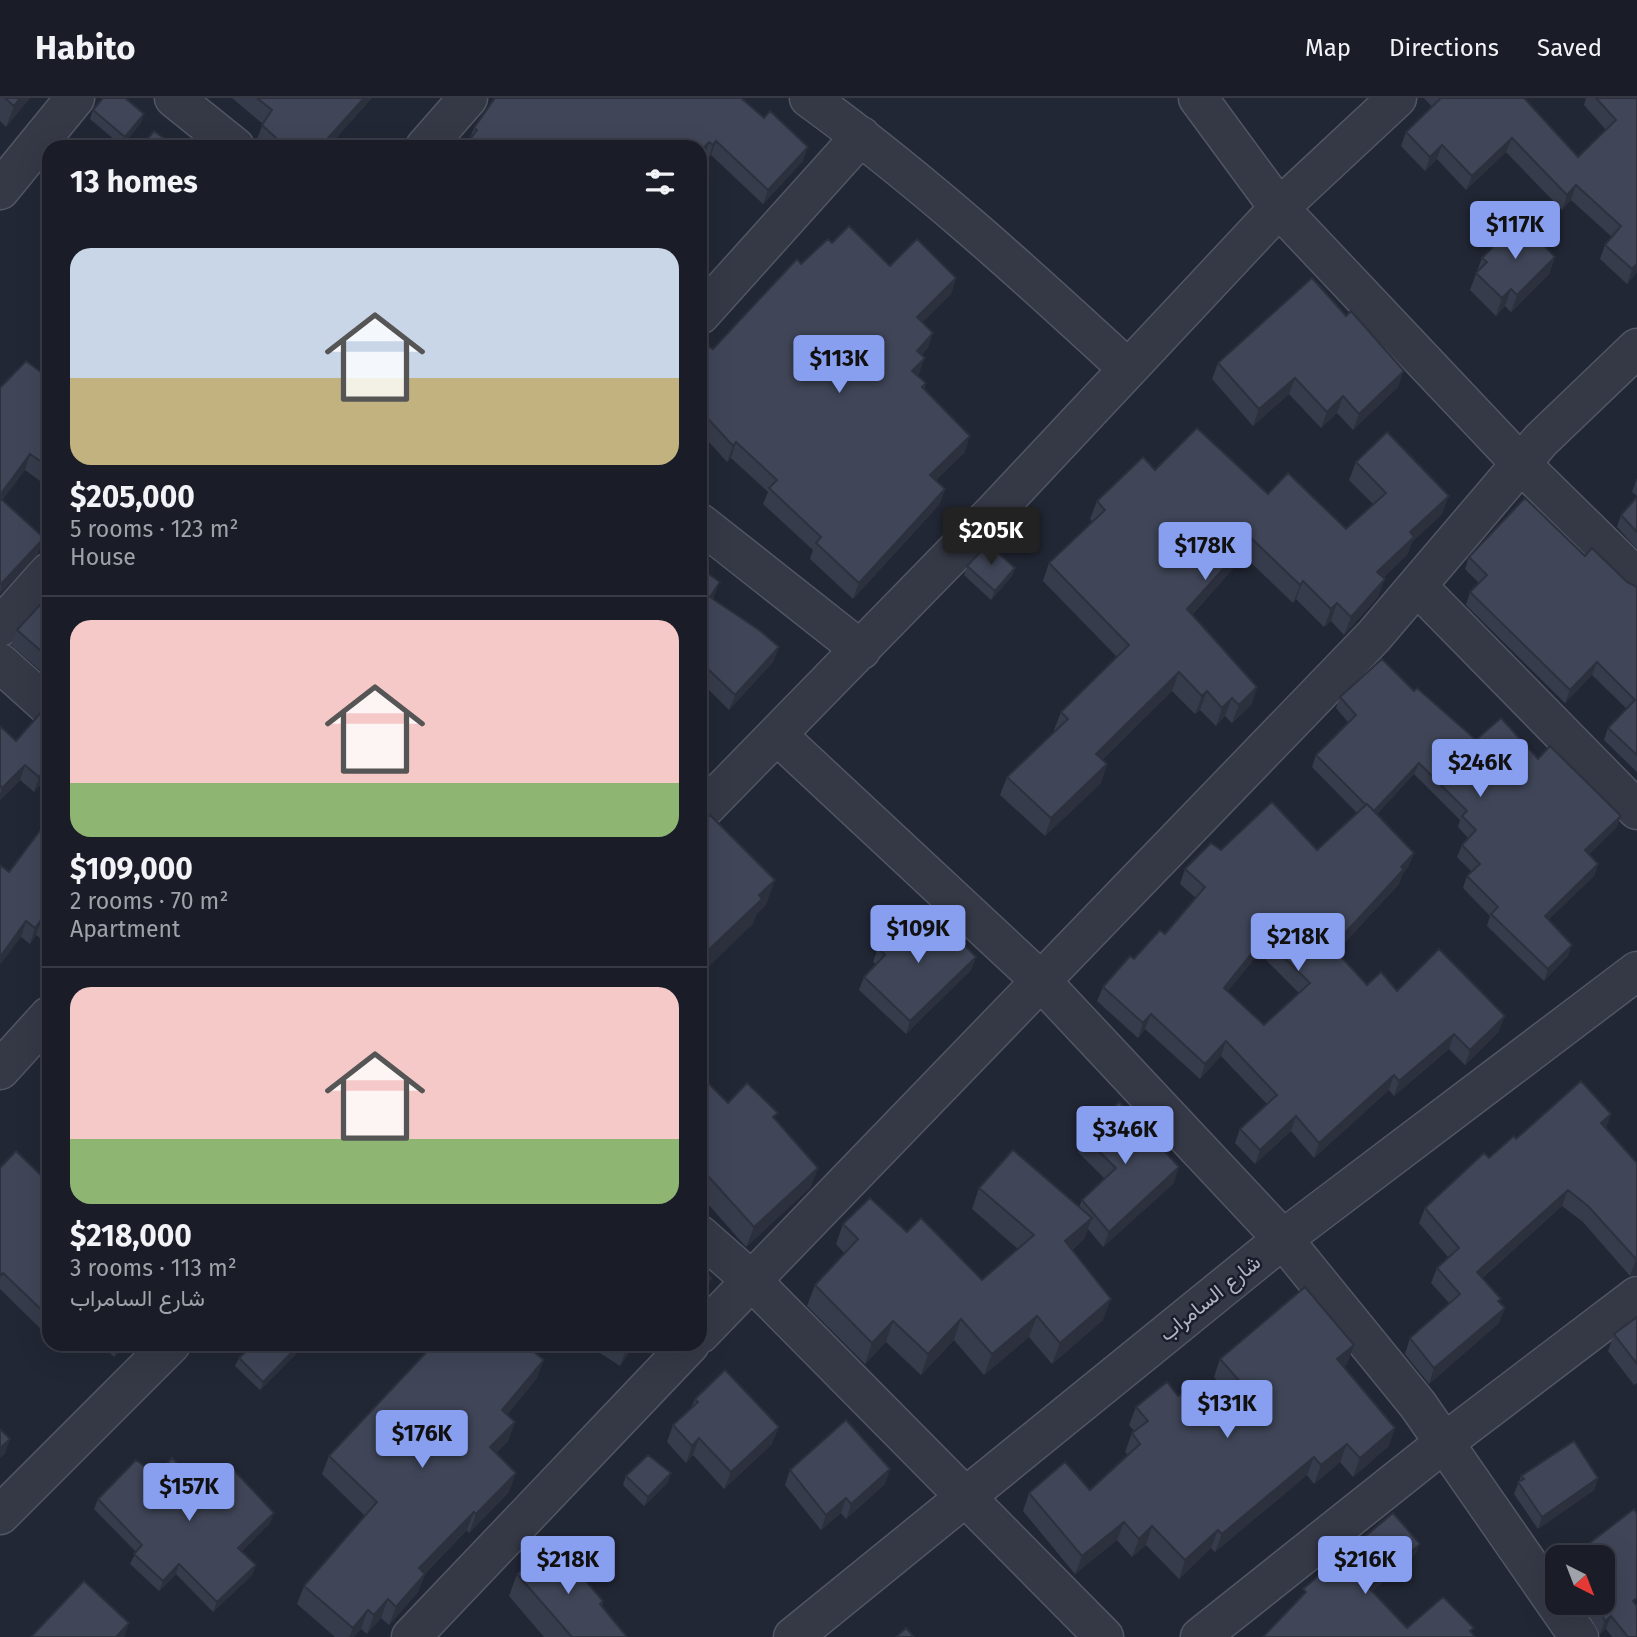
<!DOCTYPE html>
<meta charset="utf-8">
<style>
body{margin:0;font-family:"Fira Sans",Vazirmatn,sans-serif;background:#232630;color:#f1f3f6;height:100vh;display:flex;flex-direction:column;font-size:26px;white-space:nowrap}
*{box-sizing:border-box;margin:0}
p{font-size:23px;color:#9fa2a8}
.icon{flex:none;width:38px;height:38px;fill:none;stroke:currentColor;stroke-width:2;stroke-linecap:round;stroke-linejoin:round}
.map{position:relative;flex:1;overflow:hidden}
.side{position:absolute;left:42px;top:42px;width:665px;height:1211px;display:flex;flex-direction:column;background:#1a1d28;border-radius:21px;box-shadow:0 7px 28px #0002,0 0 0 2px #383b45}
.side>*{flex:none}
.needle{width:46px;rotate:138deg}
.buttons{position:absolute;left:1545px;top:1447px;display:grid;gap:14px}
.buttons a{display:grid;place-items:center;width:70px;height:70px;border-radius:14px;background:#1a1d28;box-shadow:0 7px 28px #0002,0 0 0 2px #383b45;font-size:35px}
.price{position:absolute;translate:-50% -60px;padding:0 16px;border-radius:7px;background:#889eef;color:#111;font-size:23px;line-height:46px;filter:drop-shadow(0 2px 4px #0008)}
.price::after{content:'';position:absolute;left:50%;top:42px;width:21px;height:16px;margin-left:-10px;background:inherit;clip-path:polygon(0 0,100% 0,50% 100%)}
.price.current{background:#222;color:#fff}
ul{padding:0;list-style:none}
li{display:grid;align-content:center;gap:14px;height:371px;padding:0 28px}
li+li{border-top:2px solid #383b45}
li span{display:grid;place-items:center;height:217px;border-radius:21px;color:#555}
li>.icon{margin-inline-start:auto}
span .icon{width:126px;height:126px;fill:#fffc;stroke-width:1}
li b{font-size:30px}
h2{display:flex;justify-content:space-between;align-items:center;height:84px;padding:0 28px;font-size:30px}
header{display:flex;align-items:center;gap:42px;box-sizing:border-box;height:98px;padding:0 35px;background:#1a1d28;border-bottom:2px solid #383b45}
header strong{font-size:33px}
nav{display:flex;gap:38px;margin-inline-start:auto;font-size:24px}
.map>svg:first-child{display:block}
</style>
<header>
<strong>Habito</strong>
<nav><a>Map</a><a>Directions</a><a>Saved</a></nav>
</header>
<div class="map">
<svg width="1637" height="1539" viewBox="0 0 1637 1539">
<rect width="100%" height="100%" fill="#222735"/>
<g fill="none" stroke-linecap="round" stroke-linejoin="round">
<!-- minor casing -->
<g stroke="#525664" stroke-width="41">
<path id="minor" d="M174 0 235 49
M809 0C922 82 1024 175 1127 270
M1198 0 1279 110 1521 366 1637 480
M425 49 468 0
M0 92 75 0
M700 217 861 38
M700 425 861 552
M1418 489 1637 712
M0 529 49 474
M0 565 49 609
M777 637 1040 882 1283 1141 1418 1307 1579 1539
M700 715 996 412 1279 110 1397 0
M0 972 49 918
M700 1137 751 1182 1104 1539
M700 1236 1374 538 1541 342 1637 250
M0 1417 171 1246
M411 1539 690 1246
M793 1539 1283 1141 1637 873
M1200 1539 1445 1344 1637 1198"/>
</g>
<!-- minor -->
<use href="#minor" stroke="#353946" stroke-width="38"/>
</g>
<!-- wall -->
<path fill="#373c4c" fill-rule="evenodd" d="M0 0H30L6 29 0 23Z
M232 0H372L328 49H262L256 43 263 26Z
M741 0 803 63 763 106 711 57 708 61 704 58 469 42 474 30Z
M1424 0H1524L1578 59 1606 32 1584 7 1586 0H1637V174L1627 186 1600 161 1605 147 1612 139 1571 102 1562 112 1506 54 1466 92 1437 61 1425 73 1401 48 1406 34 1432 9Z
M93 12 141 25 122 48 90 21Z
M832 145 890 168 956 180 951 196 922 224 928 250 921 257 919 276 917 278 926 285 924 291 965 354 936 382 945 391 939 407 853 501 810 461 813 452 763 406 768 394 731 360 727 364 700 334V244L713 251 801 166Z
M1555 159 1549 176 1511 214 1505 208 1496 218 1470 192 1482 160Z
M1218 265 1398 289 1353 332 1337 315 1321 330 1289 296 1253 328 1212 281Z
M49 280V375L47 373 40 383 25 372 2 402 38 456 0 496V290Z
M1356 364 1442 416 1412 444 1407 457 1383 480 1378 499 1344 537 1331 523 1324 529 1296 501 1293 505 1244 458 1192 517 1257 589 1251 607 1232 625 1225 618 1216 628 1200 612 1195 616 1172 593 1102 662 1107 666 1101 685 1045 738 1000 697 1007 679 1055 633 1054 632 1061 614 1117 559 1043 483 1049 465 1093 424 1090 421 1097 403 1155 372 1268 396 1346 431 1373 406 1349 382Z
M1637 380V398L1632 394Z
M1637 399V451L1617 429 1621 417Z
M1585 458 1637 489V674L1604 642 1608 630 1627 611 1592 577 1565 605 1466 507 1470 494 1479 485 1465 471 1469 459Z
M967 468 1015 470 1012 478 991 502 964 477Z
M700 470 714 499 713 501 779 549 773 564 729 612 702 585Z
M49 497V580L11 547 17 532Z
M1414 593 1476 642 1538 661 1621 718 1616 730 1589 756 1598 766 1594 778 1548 822 1568 858 1544 883 1487 828 1490 818 1463 790 1467 778 1472 774 1457 759 1462 747 1468 740 1458 729 1460 722 1414 676 1377 716 1414 755 1408 769 1402 777 1399 786 1336 854 1367 887 1397 893 1499 933 1465 967 1449 951 1394 998 1389 992 1314 1060 1291 1033 1255 1066 1235 1045 1240 1031 1267 1006 1221 958 1200 981 1145 931 1138 940 1097 903 1103 889 1165 836 1196 800 1180 786 1185 771 1221 752H1317L1357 715 1312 669 1316 657 1348 624 1336 610 1340 599ZM1259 855 1299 895 1264 927 1227 894Z
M49 613V677L34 694 20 682 0 702V628L16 643Z
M49 723V836L44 843 36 837 30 846 21 839 9 774Z
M942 837 976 859 971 872 906 936 859 892 864 879 876 866 873 864 878 850Z
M700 977 728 1005 776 1022 818 1070 810 1090 746 1149 700 1097Z
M1606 1031 1637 1065V1178H1630L1583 1124 1562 1108 1482 1180 1499 1204V1225L1429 1286 1405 1256 1410 1240 1450 1206 1431 1185 1437 1170 1448 1159 1419 1125 1425 1110 1489 1060 1516 1041Z
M1083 1038 1174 1085 1103 1149 1088 1131 1084 1141 1072 1152 1103 1222 1052 1266 1029 1239 984 1277 954 1242 921 1277 886 1244 865 1266 807 1208 815 1187 845 1156 836 1146 843 1126 907 1134 982 1182 1018 1151 972 1111 979 1090 1079 1109 1082 1102 1105 1081 1078 1054Z
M0 1070 49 1085V1239L0 1191Z
M1637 1219V1285L1634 1287 1608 1253 1614 1236Z
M101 1246H127L114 1259Z
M434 1246H536L531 1251 537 1280 507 1317 515 1324 508 1343 496 1355 509 1394 469 1435 467 1432 425 1476 418 1494 389 1527 381 1520 367 1536 361 1531 354 1539H335L297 1506 304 1488 365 1418 322 1376 329 1358Z
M586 1246H635L620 1268Z
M1354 1247 1347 1266 1343 1269 1389 1348 1353 1379 1340 1364 1314 1386 1307 1377 1215 1454 1211 1450 1179 1481 1146 1447 1132 1459 1117 1442 1075 1476 1023 1413 1029 1395 1090 1392 1128 1357 1125 1354 1132 1335 1134 1333 1129 1327 1136 1309 1178 1298 1204 1324 1231 1300 1214 1279 1220 1261Z
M296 1256 260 1292 235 1268 239 1260Z
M695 1301 772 1346 724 1391 693 1357 686 1365 667 1344 673 1327 691 1310Z
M790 1372 885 1386 846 1421 841 1415 821 1432 785 1387Z
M156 1377 205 1391 270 1425 242 1453 256 1467 252 1477 213 1514 176 1476 159 1493 130 1466 136 1454 94 1411 98 1401Z
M626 1378 668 1384 644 1408 623 1387Z
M1521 1378 1598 1380 1594 1392 1538 1431 1514 1396Z
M517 1476 603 1503 602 1508 627 1539H544L509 1498Z
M1585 1505H1603L1637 1539H1612L1606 1531 1600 1536 1585 1510 1587 1507Z"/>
<!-- shaded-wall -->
<path fill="#2d313e" d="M20 0H30L6 29 14 8Z
M364 0H372L328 49H320Z
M144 16 141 25 122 48 125 39Z
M1512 40 1506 54 1466 92 1472 78Z
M716 43 711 57 708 61 713 47Z
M709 44 704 58 700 63V54Z
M1442 47 1437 61 1425 73 1430 59Z
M808 49 803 63 763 106 768 92Z
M1576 87 1571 102 1562 112 1567 97Z
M1555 159 1549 176 1511 214 1517 197Z
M1637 166V174L1627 186 1632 171Z
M956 180 951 196 912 235 917 219Z
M1511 191 1505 208 1496 218 1502 200Z
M933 235 928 250 911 269 917 253Z
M925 260 919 276 907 289 912 273Z
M1404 273 1398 289 1353 332 1359 316Z
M1295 280 1289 296 1253 328 1259 311Z
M1343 298 1337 315 1321 330 1327 314Z
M970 338 965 354 925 393 930 377Z
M736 344 731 360 727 364 733 348Z
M30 356 25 372 0 405V397Z
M49 363V368L47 373 40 383 46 367Z
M945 391 939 407 853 501 859 485Z
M1449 398 1442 416 1412 444 1407 457 1371 492 1377 474 1410 434Z
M44 440 38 456 0 496 1 486Z
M1251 440 1244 458 1180 530 1187 511Z
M1015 470 1012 478 991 502 995 493Z
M1385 481 1378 499 1344 537 1351 519Z
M1303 483 1296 501 1293 505 1300 487Z
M720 484 714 499 704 513 710 499Z
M1337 505 1331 523 1324 529 1331 511Z
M779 549 773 564 729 612 735 597Z
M1597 564 1592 577 1565 605 1570 592Z
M707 570 702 585 700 587V578Z
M1179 574 1172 593 1089 674 1096 656Z
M1257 589 1251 607 1232 625 1239 607Z
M1207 593 1200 612 1195 616 1202 598Z
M1232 600 1225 618 1216 628 1222 610Z
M1419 665 1414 676 1368 726 1373 714Z
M1107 666 1101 685 1045 738 1051 720Z
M25 667 20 682 0 702V696L2 690Z
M49 668V677L34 694 39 679Z
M1621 718 1616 730 1580 764 1585 752Z
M1414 755 1408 769 1402 777 1399 786 1327 864 1332 849Z
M1598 766 1594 778 1540 830 1545 818Z
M775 782 766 807 757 816 753 826 700 877V860Z
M42 821 36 837 30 846 35 830Z
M26 823 21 839 0 867V859Z
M49 828V836L44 843Z
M1264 840 1259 855 1218 905 1224 890Z
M1572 847 1568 858 1544 883 1548 871Z
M976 859 971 872 906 936 910 923Z
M1151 916 1145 931 1138 940 1143 925Z
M1505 918 1499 933 1465 967 1470 952Z
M1454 936 1449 951 1394 998 1399 983Z
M1226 943 1221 958 1200 981 1205 966Z
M1394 977 1389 992 1314 1060 1319 1045Z
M1611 1016 1606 1031 1601 1025Z
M1296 1018 1291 1033 1255 1066 1260 1052Z
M1179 1069 1174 1085 1103 1149 1109 1134Z
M818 1070 810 1090 746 1149 754 1129Z
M1568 1092 1562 1108 1471 1189 1477 1174Z
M1092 1120 1084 1141 1057 1163 1065 1143Z
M1636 1162H1637V1178H1630Z
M711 1180 705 1199 700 1203V1192Z
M1111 1201 1103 1222 1052 1266 1060 1245Z
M1505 1210 1499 1225 1429 1286 1434 1270Z
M1037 1218 1029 1239 984 1277 992 1256Z
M961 1221 954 1242 921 1277 928 1256Z
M893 1223 886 1244 865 1266 872 1245Z
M119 1246H127L114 1259Z
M523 1246H536L516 1264Z
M629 1246H635L620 1268 627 1249Z
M299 1247 296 1256 260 1292 263 1284Z
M1354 1247 1347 1266 1330 1280 1337 1261Z
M544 1262 537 1280 496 1331 502 1312Z
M515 1324 508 1343 483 1368 490 1349Z
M779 1329 772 1346 724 1391 731 1374Z
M1395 1330 1389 1348 1353 1379 1360 1360Z
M699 1340 693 1357 686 1365 692 1348Z
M10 1341 5 1356 0 1360V1350Z
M1347 1346 1340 1364 1314 1386 1321 1367Z
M1314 1359 1307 1377 1215 1454 1222 1436Z
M890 1371 885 1386 846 1421 851 1406Z
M516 1375 509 1394 469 1435 476 1416Z
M671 1375 668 1384 644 1408 648 1399Z
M1598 1380 1594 1392 1538 1431 1542 1419Z
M846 1400 841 1415 821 1432 826 1417Z
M474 1414 467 1432 412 1489 419 1470Z
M274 1415 270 1425 235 1460 238 1450Z
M1124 1424 1117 1442 1075 1476 1082 1458Z
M1152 1428 1146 1447 1132 1459 1139 1441Z
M1218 1432 1211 1450 1179 1481 1185 1462Z
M1420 1446 1416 1456 1365 1500 1369 1490Z
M179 1466 176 1476 159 1493 163 1483Z
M256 1467 252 1477 213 1514 217 1504Z
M425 1476 418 1494 389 1527 396 1509Z
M388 1501 381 1520 367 1536 374 1517Z
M368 1512 361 1531 354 1539H349L353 1530Z
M1611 1518 1606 1531 1600 1536 1605 1523Z
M129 1525 124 1539H116Z"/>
<!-- building -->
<path fill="#404658" stroke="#2d313e" stroke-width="2" fill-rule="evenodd" d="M5 0H20L14 8Z
M103 0H125L144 16 125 39 93 12Z
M257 0H364L320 49H286L262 27 272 12Z
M495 0H741L764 20 770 13 808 49 768 92 716 43 713 47 709 44 700 54V49H464L477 32 474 30Z
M1441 0H1524L1578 59 1616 22 1596 0H1637V166L1632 171 1605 147 1621 128 1576 87 1567 97 1512 40 1472 78 1442 47 1430 59 1406 34Z
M154 33 175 49H141Z
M1520 122 1555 159 1517 197 1511 191 1502 200 1476 175 1487 164 1482 160Z
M849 128 890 168 917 141 956 180 917 219 933 235 917 253 925 260 912 273 926 285 922 289 970 338 930 377 945 391 859 485 816 445 821 439 769 390 777 382 736 344 733 348 700 312V244L713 251 797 161 801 166 828 141 832 145Z
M1312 180 1346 218 1351 213 1404 273 1359 316 1343 298 1327 314 1295 280 1259 311 1218 265Z
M26 263 49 280V363L46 367 30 356 0 397V290Z
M1197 330 1268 396 1288 375 1346 431 1386 395 1356 364 1387 334 1449 398 1410 434 1414 439 1377 474 1385 481 1351 519 1337 505 1331 511 1303 483 1300 487 1251 440 1187 511 1257 589 1239 607 1232 600 1222 610 1207 593 1202 598 1179 574 1096 656 1107 666 1051 720 1007 679 1068 621 1061 614 1129 547 1049 465 1105 412 1097 403 1143 359 1155 372Z
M1637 399V434L1621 417Z
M0 400 44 440 1 486H0Z
M1525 400 1585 458 1592 450 1627 484 1637 489V657L1608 630 1635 602 1597 564 1570 592 1470 494 1487 477 1469 459Z
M988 446 1015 470 995 493 967 468Z
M700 470 720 484 710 499 759 532 779 549 735 597 707 570 700 578Z
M49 497V560L17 532Z
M1382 561 1414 593 1417 590 1476 642 1501 620 1538 661 1550 648 1621 718 1585 752 1598 766 1545 818 1572 847 1548 871 1491 816 1498 809 1467 778 1480 766 1462 747 1476 732 1462 718 1467 713 1419 665 1374 713 1367 706 1366 707 1316 657 1356 617 1340 599Z
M43 612 49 613V668L39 679 25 667 2 690 0 687V628L16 643Z
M1272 704 1317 752 1367 706 1414 755 1401 769 1404 771 1332 849 1367 887 1381 874 1397 893 1439 851 1505 918 1470 952 1454 936 1399 983 1394 977 1319 1045 1296 1018 1260 1052 1240 1031 1277 997 1226 943 1205 966 1151 916 1143 925 1103 889 1130 858 1134 861 1160 832 1165 836 1205 789 1185 771 1211 745 1221 752ZM1264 840 1310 885 1264 927 1224 890Z
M710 717 775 782 759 797 762 801 700 860V727Z
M48 722 49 723V827L42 821 35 830 26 823 0 859V767L9 774Z
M919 814 942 837 948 830 976 859 910 923 864 879 885 857 878 850Z
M700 977 728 1005 747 985 778 1015 773 1019 818 1070 754 1129 700 1069Z
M1581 983 1611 1016 1601 1025 1637 1065V1162L1588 1108 1568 1092 1477 1174 1501 1201 1498 1203 1505 1210 1434 1270 1410 1240 1460 1196 1437 1170 1459 1150 1425 1110 1484 1055 1489 1060 1514 1038 1516 1041Z
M1119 1004 1179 1069 1109 1134 1082 1102 1116 1070 1083 1038Z
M1013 1052 1092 1120 1065 1143 1111 1201 1060 1245 1037 1218 992 1256 961 1221 928 1256 893 1223 872 1245 815 1187 858 1141 843 1126 870 1100 907 1134 921 1120 982 1182 1034 1137 979 1090Z
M16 1053 49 1085V1219L3 1175 0 1178V1070Z
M700 1169 711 1180 700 1192Z
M1305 1189 1354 1247 1337 1261 1395 1330 1360 1360 1347 1346 1321 1367 1314 1359 1222 1436 1218 1432 1185 1462 1152 1428 1139 1441 1124 1424 1082 1458 1029 1395 1065 1364 1090 1392 1140 1346 1132 1335 1148 1323 1136 1309 1167 1284 1178 1298 1181 1296 1204 1324 1244 1288 1220 1261Z
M1637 1219V1266L1614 1236Z
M254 1246H298L299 1247 263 1284 239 1260Z
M434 1246H524L544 1262 502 1312 515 1324 490 1349 516 1375 476 1416 474 1414 419 1470 425 1476 396 1509 388 1501 374 1517 368 1512 353 1530 304 1488 377 1404 329 1358Z
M725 1272 779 1329 731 1374 699 1340 692 1348 673 1327 698 1304 695 1301Z
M846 1322 890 1371 851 1406 846 1400 826 1417 790 1372Z
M0 1331 10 1341 0 1350Z
M1574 1343 1598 1380 1542 1419 1518 1384 1524 1381 1521 1378Z
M648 1357 671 1375 648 1399 626 1378Z
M172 1360 205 1391 230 1368 274 1415 238 1450 256 1467 217 1504 179 1466 163 1483 134 1456 142 1447 98 1401 136 1362 156 1377Z
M1634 1411 1637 1416V1500L1633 1503 1637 1508V1538L1636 1539H1628L1611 1518 1605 1523 1595 1505H1603V1460H1570Z
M1393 1415 1420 1446 1369 1490 1407 1530 1443 1499 1474 1530 1470 1533 1475 1539H1263L1306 1494 1303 1491Z
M552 1444 603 1503 600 1506 627 1539H572L517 1476Z
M84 1483 129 1525 116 1539H31Z
M906 1530 914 1539H896Z"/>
<g text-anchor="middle" stroke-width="5" stroke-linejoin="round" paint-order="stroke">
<!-- street labels -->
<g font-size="21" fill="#afb3c3" stroke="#1a1e2b">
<text transform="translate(1210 1200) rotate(-39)" y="7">شارع السامراب</text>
</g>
</g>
</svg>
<div class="buttons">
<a><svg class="needle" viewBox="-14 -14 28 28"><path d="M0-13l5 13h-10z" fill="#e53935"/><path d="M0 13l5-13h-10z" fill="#9fa2a8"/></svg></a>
</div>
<b class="price" style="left:1515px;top:163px">$117K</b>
<b class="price" style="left:839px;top:297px">$113K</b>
<b class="price current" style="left:991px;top:469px">$205K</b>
<b class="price" style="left:1205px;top:484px">$178K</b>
<b class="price" style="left:1480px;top:701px">$246K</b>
<b class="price" style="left:918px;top:867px">$109K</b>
<b class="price" style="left:1298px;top:875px">$218K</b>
<b class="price" style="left:1125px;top:1068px">$346K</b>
<b class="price" style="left:1227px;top:1342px">$131K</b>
<b class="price" style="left:422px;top:1372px">$176K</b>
<b class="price" style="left:189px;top:1425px">$157K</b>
<b class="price" style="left:568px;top:1498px">$218K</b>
<b class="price" style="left:1365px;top:1498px">$216K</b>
<section class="side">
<h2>13 homes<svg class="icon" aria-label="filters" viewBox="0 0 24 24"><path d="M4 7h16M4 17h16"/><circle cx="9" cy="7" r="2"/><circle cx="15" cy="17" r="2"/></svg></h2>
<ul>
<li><span style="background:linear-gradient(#c9d6e8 60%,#c2b280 0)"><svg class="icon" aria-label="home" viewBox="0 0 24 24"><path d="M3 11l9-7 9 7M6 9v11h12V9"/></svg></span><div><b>$205,000</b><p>5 rooms · 123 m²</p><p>House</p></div></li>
<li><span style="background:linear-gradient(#f6c9c9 75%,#8fb573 0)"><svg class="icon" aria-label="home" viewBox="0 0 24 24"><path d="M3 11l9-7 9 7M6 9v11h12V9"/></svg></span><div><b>$109,000</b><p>2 rooms · 70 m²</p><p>Apartment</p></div></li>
<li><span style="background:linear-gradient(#f6c9c9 70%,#8fb573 0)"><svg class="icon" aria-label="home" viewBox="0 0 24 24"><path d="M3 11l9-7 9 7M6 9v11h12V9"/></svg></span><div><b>$218,000</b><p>3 rooms · 113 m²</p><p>شارع السامراب</p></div></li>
</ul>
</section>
</div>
